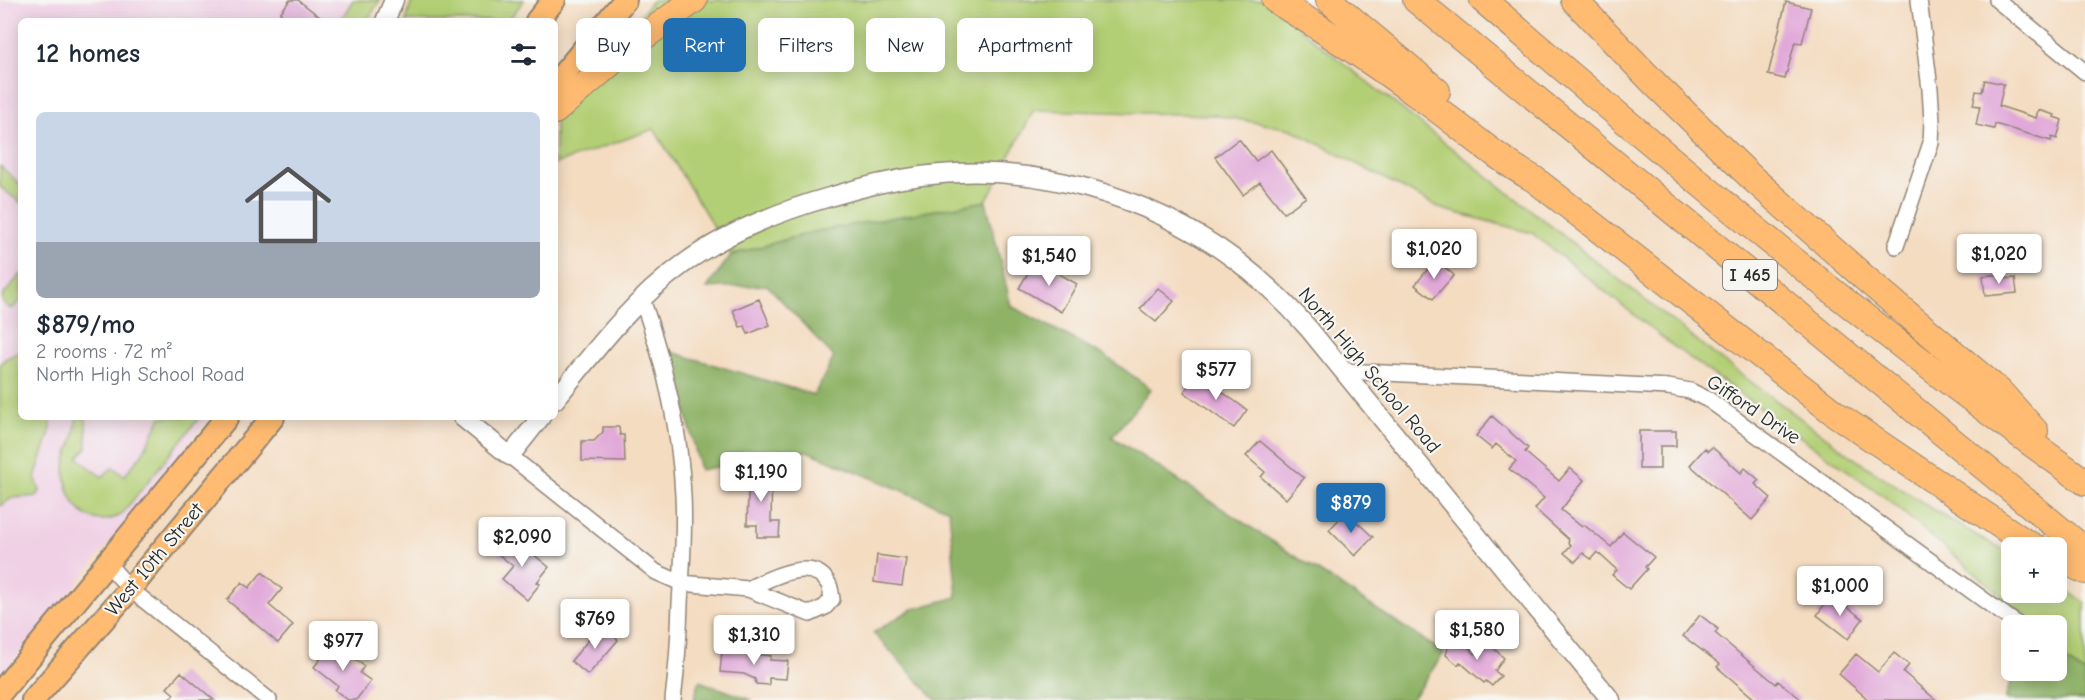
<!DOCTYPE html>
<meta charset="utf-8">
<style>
body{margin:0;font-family:"Comic Neue",sans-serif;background:#f6f6f7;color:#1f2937;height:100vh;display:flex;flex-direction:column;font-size:22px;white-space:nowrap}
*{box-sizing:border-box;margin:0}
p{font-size:20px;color:#747a83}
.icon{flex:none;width:33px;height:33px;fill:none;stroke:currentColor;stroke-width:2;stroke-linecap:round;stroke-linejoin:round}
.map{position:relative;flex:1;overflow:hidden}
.details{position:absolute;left:18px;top:18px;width:540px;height:402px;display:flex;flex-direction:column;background:#fff;border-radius:9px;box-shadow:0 3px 15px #0003}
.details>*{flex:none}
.guide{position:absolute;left:576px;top:18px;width:570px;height:54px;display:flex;gap:12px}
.buttons{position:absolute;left:2001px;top:537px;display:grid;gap:12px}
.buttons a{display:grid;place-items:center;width:66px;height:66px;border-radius:9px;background:#fff;box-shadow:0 3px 15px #0003;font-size:30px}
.price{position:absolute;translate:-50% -51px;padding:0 14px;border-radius:6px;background:#fff;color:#222;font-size:20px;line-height:39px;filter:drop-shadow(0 2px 3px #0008)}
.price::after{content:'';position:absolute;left:50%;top:36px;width:18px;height:14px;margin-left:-9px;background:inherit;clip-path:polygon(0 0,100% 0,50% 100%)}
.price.on{background:#1f6fb2;color:#fff}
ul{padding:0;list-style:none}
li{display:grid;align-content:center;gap:12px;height:318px;padding:0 18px}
li span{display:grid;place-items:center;height:186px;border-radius:9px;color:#555}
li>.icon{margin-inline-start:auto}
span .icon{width:108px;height:108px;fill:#fffc;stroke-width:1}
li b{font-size:26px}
h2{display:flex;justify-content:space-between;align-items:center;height:72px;padding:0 18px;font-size:26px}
.pill{padding:0 21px;border-radius:9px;background:#fff;box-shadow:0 3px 15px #0003;font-size:21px;line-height:54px}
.pill.on{background:#1f6fb2;color:#fff}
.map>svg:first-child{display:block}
</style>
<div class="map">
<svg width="2085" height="700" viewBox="0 0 2085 700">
<rect width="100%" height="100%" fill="#f6f6f2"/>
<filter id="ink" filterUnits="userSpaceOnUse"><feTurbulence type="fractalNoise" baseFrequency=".0167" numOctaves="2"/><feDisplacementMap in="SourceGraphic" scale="12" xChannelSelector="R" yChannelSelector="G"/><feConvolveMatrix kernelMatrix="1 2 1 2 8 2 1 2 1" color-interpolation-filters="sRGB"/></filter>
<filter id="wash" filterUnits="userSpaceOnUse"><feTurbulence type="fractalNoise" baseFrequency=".008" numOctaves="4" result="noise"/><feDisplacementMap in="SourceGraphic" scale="24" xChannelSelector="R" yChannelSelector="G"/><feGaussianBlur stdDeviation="1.35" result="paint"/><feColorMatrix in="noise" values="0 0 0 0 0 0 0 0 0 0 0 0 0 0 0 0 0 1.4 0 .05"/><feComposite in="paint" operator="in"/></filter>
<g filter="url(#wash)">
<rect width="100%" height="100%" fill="#f4dcc1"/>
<!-- built -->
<path fill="#f0d0e5" d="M0 0H380L367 21H21V417H209L67 596 0 676Z"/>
<!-- green -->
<path fill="#b3cf75" stroke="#6f7d50" stroke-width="1.5" d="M353 0H380L367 21H340Z
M412 0H524L508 21H406Z
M653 0H1275L1300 29 1724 362 1861 463 1940 514 2011 555 2012 592H2056L2057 584 2085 603V674L2057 655 2056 626 2024 625 2021 612 1886 498 1673 346 1532 233 1442 209 1291 129 1215 115 1034 110 986 201 813 232 731 255 654 129 555 164V116Z
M0 166 21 185V203L0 187Z
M21 274V300L12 309 5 305 2 300 3 295Z
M17 353H21V417H51V429L35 477 40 491 37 496 12 498 0 506V365L5 359Z
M77 417H86L87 447 78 458 102 477 113 467 124 476 143 453 161 417H200L121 515C86 533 64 499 65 467 66 457 70 449 73 440 75 433 75 424 77 417Z"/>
<!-- forest -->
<path fill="#8eb266" stroke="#5c6e48" stroke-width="1.5" d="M986 201 1011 306 1105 356 1151 389 1112 437 1444 653 1411 700H936L873 633 910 610 957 597 949 510 807 451 700 470 672 352 814 395 834 357 767 285 707 288 731 255 813 232Z
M2057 655 2085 674V700H2005L2014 671 2056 670Z
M699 681 752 700H694Z"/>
<g id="blocks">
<!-- building -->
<path fill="#e1a9d9" d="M290 0H298L325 21H290L280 13Z
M1786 2 1811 8 1802 43 1795 42 1785 79 1768 75Z
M1985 80 2004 84 1999 106 2036 118 2038 110 2055 115 2054 117 2062 120 2057 139 2052 137 2051 141 1995 124 1994 129 1976 125 1980 106 1973 105 1976 91 1982 92Z
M1239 139 1256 161 1271 150 1306 197 1284 213 1260 182 1243 195 1215 157Z
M1435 260 1454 275 1433 299 1415 285Z
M1032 266 1042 272 1045 266 1077 284 1061 312 1019 288Z
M2002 274V279L2015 278 2017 293 1985 296 1983 276Z
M1158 288 1174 301 1156 322 1140 309Z
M759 299 770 325 748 334 745 326 740 327 733 310Z
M1197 374 1247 410 1234 428 1184 392Z
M1492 416 1528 448 1525 452 1559 481 1570 468 1584 480 1561 510 1582 527 1584 525 1611 547 1623 532 1654 557 1645 567 1647 569 1629 589 1612 575 1617 570 1597 552 1591 559 1583 553 1575 562 1564 553 1571 545 1568 543 1569 540 1535 509 1544 498 1509 469 1516 461 1496 444 1492 449 1476 436Z
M603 427H619L620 435H624L625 462 582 461V441H594L603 432Z
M1639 431H1676V446H1660V469H1639Z
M1260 441 1304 478 1286 499 1261 477 1265 472 1246 456Z
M1712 447 1741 473 1745 468 1759 480 1755 484 1771 498 1752 520 1690 465 1705 448 1708 451Z
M749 469H772L771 522H780L779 537H757V525H747Z
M1346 512 1373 537 1355 556 1329 530Z
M512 537 549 567 537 582 540 584 527 600 502 579 513 566 498 554Z
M877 555 906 559 902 586 874 582Z
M262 572 282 589 269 605 293 625 278 643 227 600 242 582 249 588Z
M1831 595 1863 619 1848 639 1817 615Z
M1700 615 1718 629 1715 633 1776 684 1778 681 1802 700H1756L1717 667 1720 664 1683 636Z
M601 625 618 640 588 675 571 661Z
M1450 640 1456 645 1461 640 1475 654 1487 642 1504 658 1495 671 1501 676 1492 686 1486 681 1484 683 1460 662 1458 665 1446 655Z
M334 642 364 666 360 673 371 681 356 700H348L335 690 338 686 314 667Z
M722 650 771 656 770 660 788 661 786 679 769 678V685L756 684 755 679 744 674 720 672Z
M1894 653 1909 665 1903 672 1936 700H1869L1839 674 1856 654 1878 672Z
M181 672 214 700H169L174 694 167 688Z"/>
</g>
</g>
<g filter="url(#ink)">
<use href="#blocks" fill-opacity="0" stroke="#908476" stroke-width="1.5"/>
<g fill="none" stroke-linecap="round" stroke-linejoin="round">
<!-- minor casing -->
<g stroke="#908476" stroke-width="18">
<path id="minor" d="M1997 0 2085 72
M1896 246 1931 143 1932 121 1930 89 1919 0
M642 299C664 362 680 428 683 495 685 531 682 568 680 604 679 636 677 668 673 700
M1344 371 1668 387 1690 391 1709 400 2017 624
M510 456 656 572 681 583 748 589 810 614 825 607 832 599C831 595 831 589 829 585 815 554 768 579 748 589
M107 563 130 589 269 700"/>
</g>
<!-- tertiary casing -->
<g stroke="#908476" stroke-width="21">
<path id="tertiary" d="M385 21 394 0
M555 400C594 352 631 302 682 265 726 232 780 211 833 196 862 187 891 180 921 176 1031 161 1149 195 1237 261 1263 281 1287 304 1309 329L1611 700
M462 417 510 456 541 417"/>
</g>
<!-- primary casing -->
<g stroke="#908476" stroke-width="26">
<path id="primary" d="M537 21 554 0
M555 84 625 0
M0 693 227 417
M33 700 130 589 273 417"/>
</g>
<!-- motorway casing -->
<g stroke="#908476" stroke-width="28">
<path id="motorway" d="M1275 0C1326 31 1375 64 1423 99 1461 126 1494 157 1534 179L1837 415 2025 542 2036 548
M1329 0 1437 91
M1416 0 2085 550
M1483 0C1678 167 1875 333 2085 482
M1574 0 1656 85 1752 178 1867 280 2000 392 2035 431
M555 111 627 49 694 0
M2056 557 2085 571"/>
</g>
<!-- minor -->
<use href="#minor" stroke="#fff" stroke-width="15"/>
<!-- tertiary -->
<use href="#tertiary" stroke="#fff" stroke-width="18"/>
<!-- primary -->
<use href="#primary" stroke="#ffbb71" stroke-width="22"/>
<!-- motorway -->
<use href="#motorway" stroke="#ffbb71" stroke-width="26"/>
</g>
</g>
<g text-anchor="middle" stroke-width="4.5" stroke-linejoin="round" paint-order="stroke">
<!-- shield labels -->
<rect fill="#f6f6f2" stroke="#686867" stroke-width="1.5" x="1723" y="260" width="54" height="30" rx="4.5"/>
<g font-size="18" font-weight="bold" fill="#2b2b2b">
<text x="1750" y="281">I 465</text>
</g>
<!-- street labels -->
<g font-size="20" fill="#2b2b2b" stroke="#f6f6f2">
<text transform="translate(1370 370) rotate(50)" y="7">North High School Road</text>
<text transform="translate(1754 409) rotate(34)" y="7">Gifford Drive</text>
<text transform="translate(154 559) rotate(-50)" y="7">West 10th Street</text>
</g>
</g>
</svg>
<div class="buttons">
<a>+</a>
<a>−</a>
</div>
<b class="price" style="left:1434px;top:280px">$1,020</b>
<b class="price" style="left:1999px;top:285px">$1,020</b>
<b class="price" style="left:1049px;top:287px">$1,540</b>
<b class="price" style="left:1216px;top:401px">$577</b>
<b class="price" style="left:761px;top:503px">$1,190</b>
<b class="price on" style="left:1351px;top:534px">$879</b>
<b class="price" style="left:522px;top:568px">$2,090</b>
<b class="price" style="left:1840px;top:617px">$1,000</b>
<b class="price" style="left:595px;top:650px">$769</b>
<b class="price" style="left:1477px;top:661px">$1,580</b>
<b class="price" style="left:754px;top:666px">$1,310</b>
<b class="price" style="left:343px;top:672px">$977</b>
<div class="guide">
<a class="pill">Buy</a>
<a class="pill on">Rent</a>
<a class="pill">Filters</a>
<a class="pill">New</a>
<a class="pill">Apartment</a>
</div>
<section class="details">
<h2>12 homes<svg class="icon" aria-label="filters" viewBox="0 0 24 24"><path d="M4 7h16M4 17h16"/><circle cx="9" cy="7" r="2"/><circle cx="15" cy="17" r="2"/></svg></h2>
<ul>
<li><span style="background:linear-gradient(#c9d6e8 70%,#9aa5b1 0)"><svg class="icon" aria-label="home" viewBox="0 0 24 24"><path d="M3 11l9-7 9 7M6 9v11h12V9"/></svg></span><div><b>$879/mo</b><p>2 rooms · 72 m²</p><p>North High School Road</p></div></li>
</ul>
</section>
</div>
